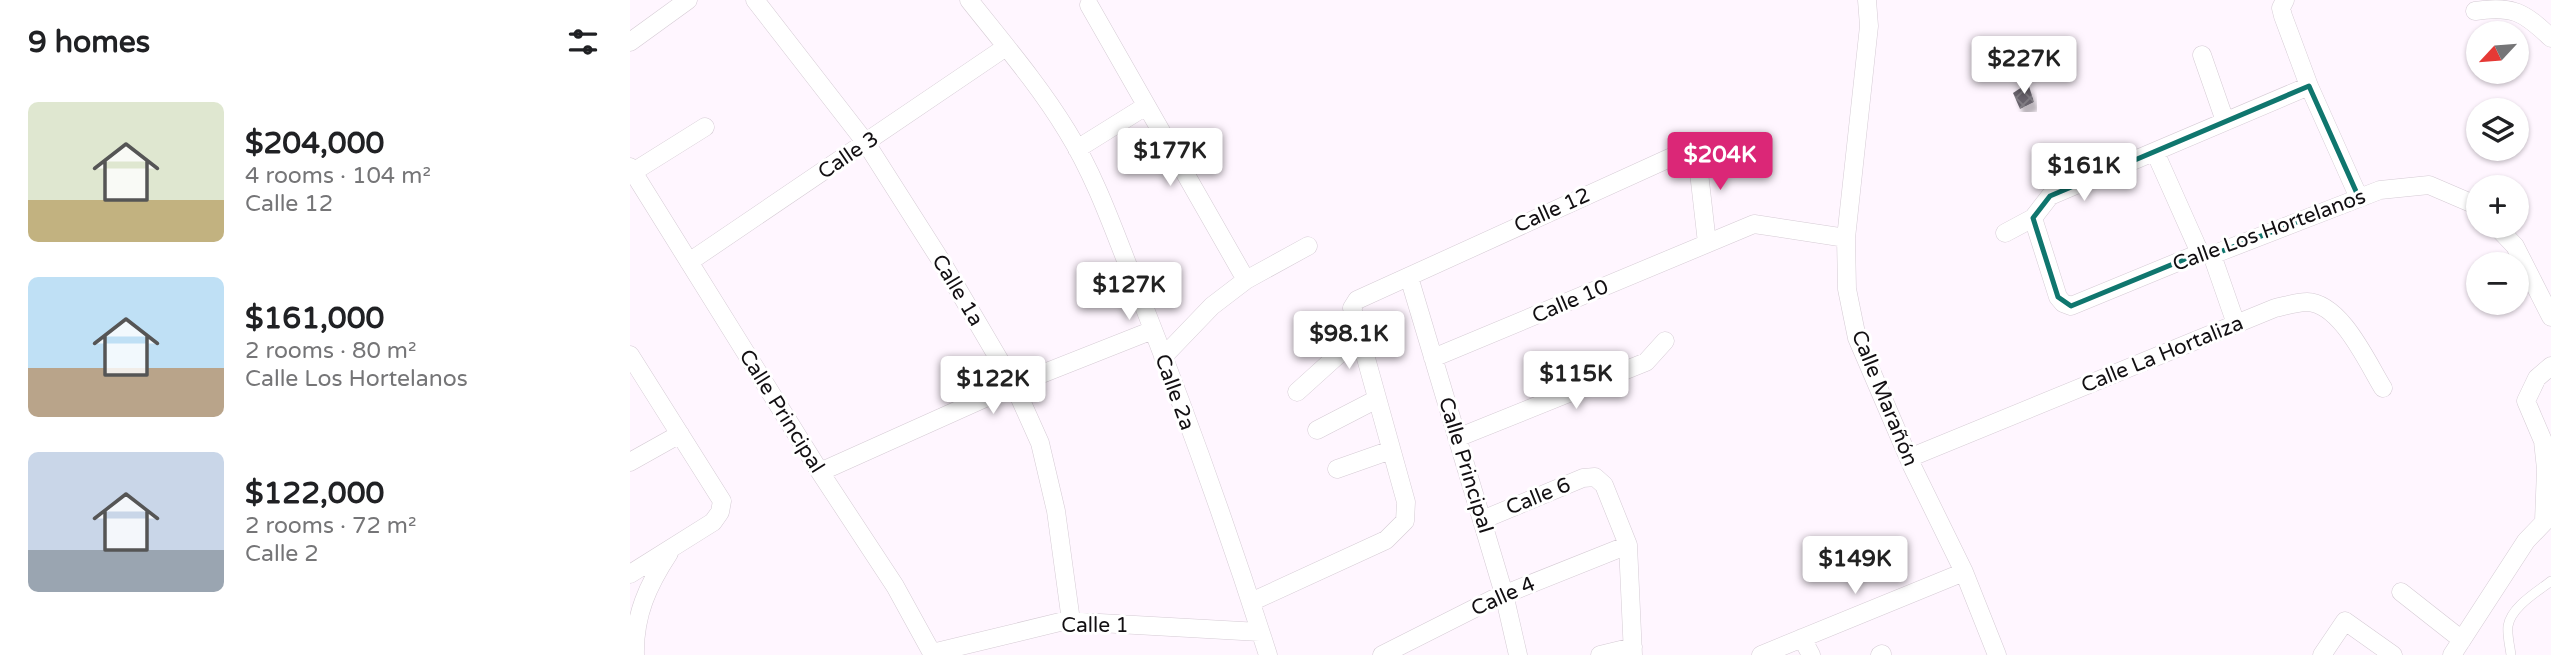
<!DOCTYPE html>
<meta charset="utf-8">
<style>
body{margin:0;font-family:"Varela Round",sans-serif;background:#f2f2f2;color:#202124;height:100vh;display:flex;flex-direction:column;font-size:26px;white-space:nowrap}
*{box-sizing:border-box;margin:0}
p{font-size:23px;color:#757577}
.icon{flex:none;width:38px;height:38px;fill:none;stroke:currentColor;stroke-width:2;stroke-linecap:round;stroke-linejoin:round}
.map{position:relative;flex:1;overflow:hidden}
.sheet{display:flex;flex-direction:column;background:#fff;width:630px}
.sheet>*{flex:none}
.needle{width:46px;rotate:244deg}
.tools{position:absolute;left:1836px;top:21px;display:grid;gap:14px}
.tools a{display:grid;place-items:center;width:63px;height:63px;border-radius:50%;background:#fff;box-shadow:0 2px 5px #0004;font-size:35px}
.price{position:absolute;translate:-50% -60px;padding:0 16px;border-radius:7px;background:#fff;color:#222;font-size:23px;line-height:46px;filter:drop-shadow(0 2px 4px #0008)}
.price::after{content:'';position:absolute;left:50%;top:42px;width:21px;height:16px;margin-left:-10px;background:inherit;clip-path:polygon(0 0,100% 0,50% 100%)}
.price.selected{background:#db2777;color:#fff}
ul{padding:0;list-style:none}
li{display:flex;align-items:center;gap:21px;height:175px;padding:0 28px}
li span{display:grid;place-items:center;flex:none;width:196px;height:140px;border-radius:10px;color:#555}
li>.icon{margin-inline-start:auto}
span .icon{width:84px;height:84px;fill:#fffc;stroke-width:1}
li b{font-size:30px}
h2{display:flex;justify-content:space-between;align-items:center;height:84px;padding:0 28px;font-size:30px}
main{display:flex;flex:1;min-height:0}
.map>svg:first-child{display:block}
</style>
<main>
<section class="sheet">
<h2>9 homes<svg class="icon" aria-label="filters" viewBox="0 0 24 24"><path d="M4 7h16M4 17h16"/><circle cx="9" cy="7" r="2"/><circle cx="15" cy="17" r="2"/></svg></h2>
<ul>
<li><span style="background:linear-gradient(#dfe7d0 70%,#c2b280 0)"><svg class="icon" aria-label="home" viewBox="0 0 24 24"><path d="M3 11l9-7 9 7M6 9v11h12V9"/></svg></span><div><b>$204,000</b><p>4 rooms · 104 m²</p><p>Calle 12</p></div></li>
<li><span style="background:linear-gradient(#bfe0f5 65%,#b9a48a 0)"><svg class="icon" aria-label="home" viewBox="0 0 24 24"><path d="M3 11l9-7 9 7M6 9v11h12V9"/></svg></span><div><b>$161,000</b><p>2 rooms · 80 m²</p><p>Calle Los Hortelanos</p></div></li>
<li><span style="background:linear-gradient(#c9d6e8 70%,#9aa5b1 0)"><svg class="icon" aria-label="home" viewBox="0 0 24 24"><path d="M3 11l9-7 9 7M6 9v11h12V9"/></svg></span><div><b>$122,000</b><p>2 rooms · 72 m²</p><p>Calle 2</p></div></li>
</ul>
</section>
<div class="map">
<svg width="1921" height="655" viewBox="0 0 1921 655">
<defs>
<pattern id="building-cross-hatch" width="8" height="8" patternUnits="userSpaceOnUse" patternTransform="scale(1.75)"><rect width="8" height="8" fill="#69646d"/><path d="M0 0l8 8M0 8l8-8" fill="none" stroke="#817d84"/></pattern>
<filter id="shadow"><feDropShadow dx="4.5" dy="8" stdDeviation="2" flood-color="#0004"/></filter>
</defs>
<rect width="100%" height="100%" fill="#fff6ff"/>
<!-- building -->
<path fill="url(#building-cross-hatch)" filter="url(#shadow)" d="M1398 83 1404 102 1390 109 1383 93Z"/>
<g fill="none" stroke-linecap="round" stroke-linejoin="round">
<!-- lane casing -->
<g stroke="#d5cbd4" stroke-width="10">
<path id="lane" d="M1881 655C1880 646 1877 636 1878 626 1881 607 1907 592 1921 581"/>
</g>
<!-- street casing -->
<g stroke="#d5cbd4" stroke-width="19">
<path id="street" d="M125 0 236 143 313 264 384 385 410 443 426 511 441 621
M339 0C373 43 409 85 437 131 468 181 486 237 508 291 555 410 599 533 638 655
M1237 0 1239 26 1216 238 1217 289 1227 338 1282 466 1334 572 1367 655
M1655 0 1651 8 1653 16 1679 86 1729 198
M459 5 616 280 582 306 533 357
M1845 11C1882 5 1894 12 1921 38
M0 42 58 0
M1572 55 1595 121
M447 149 516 106
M1525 152 1570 253
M0 167 190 472 265 586 303 655
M3 172 75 127
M1403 218 1428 297 1433 303 1441 306 1570 253 1582 255 1750 190 1799 185 1848 206
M1866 226 1885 246 1921 317
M1375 233 1403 218 1420 196 1679 86
M1582 255 1606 324
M59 262 376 47
M779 277 874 594 888 655
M616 280 678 246
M0 355 92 501 90 512 83 522 0 574
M803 358 1124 224 1216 238
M667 392 729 336
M687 430 747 399
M827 438 1016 362 1035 341
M1279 458 1645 308C1655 306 1667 302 1677 302 1711 303 1737 362 1753 388
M0 462 50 434
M707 469 761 450
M190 472 384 385 523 330
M852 520 953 478 965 477 974 485 998 545 1003 655
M1914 521 1916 469 1913 441 1896 401 1907 378 1921 366
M1771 592 1832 640
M621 602 756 540 775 521 776 502 722 308 727 300 1066 146 1077 243
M1172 638 1181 655
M302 653 434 621 630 632
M5 655C4 615 18 585 39 553
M752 655 863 599 998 545
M970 655 1003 647
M1131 655 1334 572
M1250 655 1252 654
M1692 655 1715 621 1763 655
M1822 655 1896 541 1921 515"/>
</g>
<!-- lane -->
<use href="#lane" stroke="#fff" stroke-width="9"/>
<!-- street -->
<use href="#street" stroke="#fff" stroke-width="18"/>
</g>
<!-- marked area -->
<path fill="none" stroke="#0f766e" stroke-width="5" stroke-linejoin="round" d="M1679 86 1729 198 1582 255 1570 253 1441 306 1428 297 1403 218 1420 196Z"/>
<g text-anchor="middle" stroke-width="6" stroke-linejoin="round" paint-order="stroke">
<!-- street labels -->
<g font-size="21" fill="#120f12" stroke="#fff">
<text transform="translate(218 155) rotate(-34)" y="7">Calle 3</text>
<text transform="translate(922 210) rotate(-24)" y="7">Calle 12</text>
<text transform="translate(1639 230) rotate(-20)" y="7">Calle Los Hortelanos</text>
<text transform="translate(328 290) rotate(59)" y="7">Calle 1a</text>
<text transform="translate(940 301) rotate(-23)" y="7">Calle 10</text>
<text transform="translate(1532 354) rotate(-22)" y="7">Calle La Hortaliza</text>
<text transform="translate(545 392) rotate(70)" y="7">Calle 2a</text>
<text transform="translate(1255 398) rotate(68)" y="7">Calle Marañón</text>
<text transform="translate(152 411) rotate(58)" y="7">Calle Principal</text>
<text transform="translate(836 465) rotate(73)" y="7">Calle Principal</text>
<text transform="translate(908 496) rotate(-22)" y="7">Calle 6</text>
<text transform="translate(873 596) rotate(-24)" y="7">Calle 4</text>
<text x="465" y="632">Calle 1</text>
</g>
</g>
</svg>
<div class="tools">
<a><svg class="needle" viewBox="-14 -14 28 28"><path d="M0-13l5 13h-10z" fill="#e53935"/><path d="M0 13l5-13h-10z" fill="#757577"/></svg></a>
<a><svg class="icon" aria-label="layers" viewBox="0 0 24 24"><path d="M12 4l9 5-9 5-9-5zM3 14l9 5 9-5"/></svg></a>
<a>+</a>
<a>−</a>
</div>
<b class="price" style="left:1394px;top:96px">$227K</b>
<b class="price" style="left:540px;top:188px">$177K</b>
<b class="price selected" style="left:1090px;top:192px">$204K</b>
<b class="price" style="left:1454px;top:203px">$161K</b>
<b class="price" style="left:499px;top:322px">$127K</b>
<b class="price" style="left:719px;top:371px">$98.1K</b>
<b class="price" style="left:946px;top:411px">$115K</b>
<b class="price" style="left:363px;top:416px">$122K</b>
<b class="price" style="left:1225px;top:596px">$149K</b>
</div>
</main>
